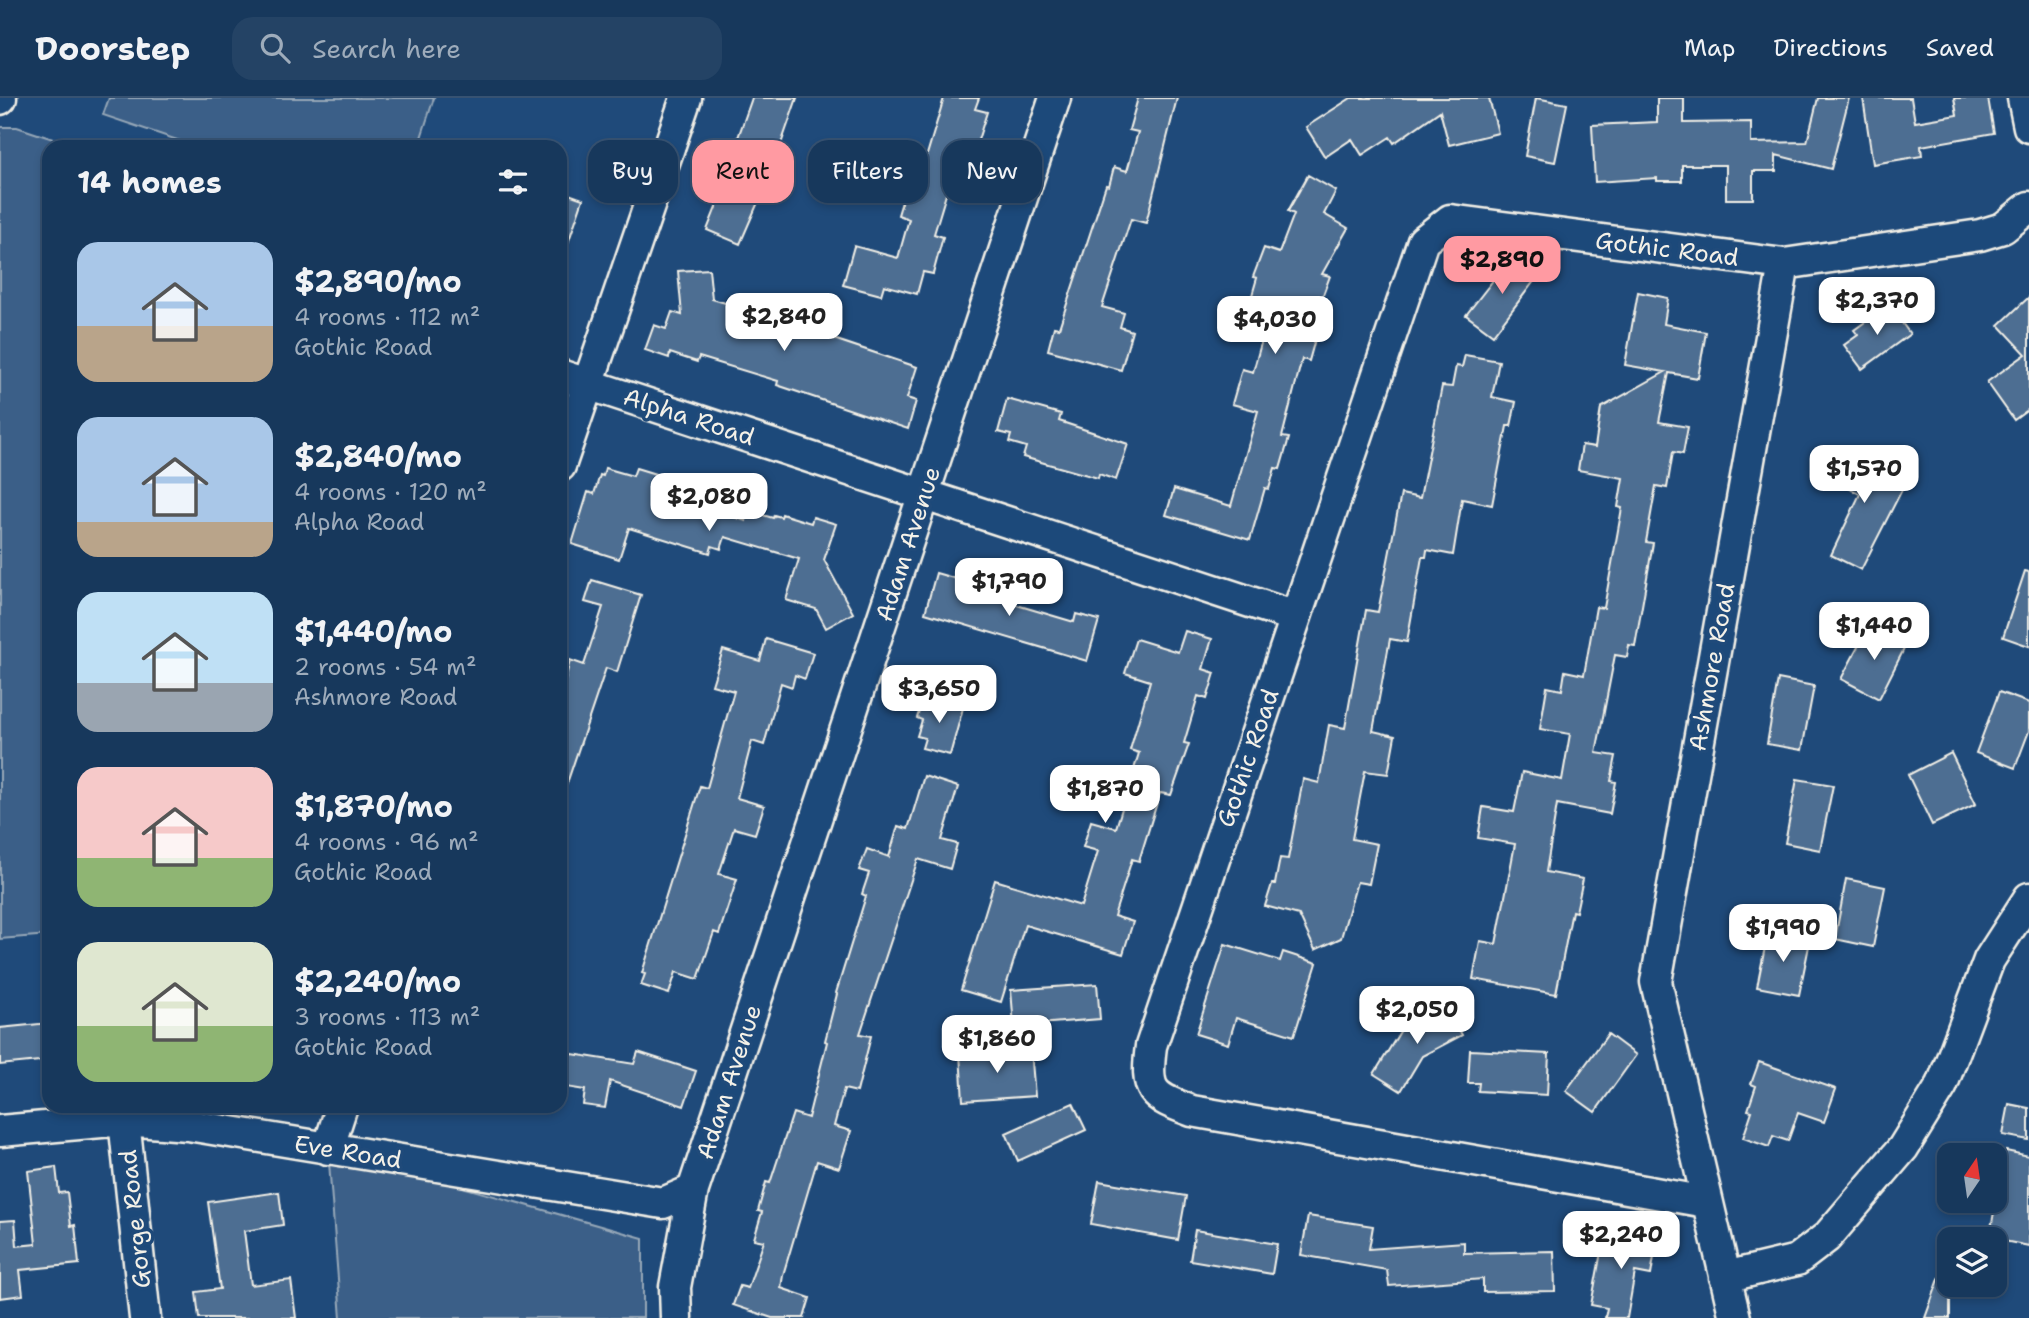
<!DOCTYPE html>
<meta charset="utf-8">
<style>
body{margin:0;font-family:"Shantell Sans",sans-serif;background:#244365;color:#f1f3f6;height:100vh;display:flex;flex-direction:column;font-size:26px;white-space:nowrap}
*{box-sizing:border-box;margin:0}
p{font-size:23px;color:#9eacbb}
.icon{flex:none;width:38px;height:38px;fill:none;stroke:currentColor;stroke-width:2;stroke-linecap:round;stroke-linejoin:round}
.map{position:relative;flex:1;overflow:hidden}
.sheet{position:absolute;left:42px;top:42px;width:525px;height:973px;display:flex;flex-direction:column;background:#17385c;border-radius:21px;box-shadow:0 4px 10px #0003,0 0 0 2px #365272}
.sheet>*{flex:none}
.hud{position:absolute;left:588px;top:42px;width:665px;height:63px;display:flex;gap:14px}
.needle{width:46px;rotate:13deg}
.controls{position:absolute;left:1937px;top:1045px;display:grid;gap:14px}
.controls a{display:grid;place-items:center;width:70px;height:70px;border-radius:14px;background:#17385c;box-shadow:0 4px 10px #0003,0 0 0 2px #365272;font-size:35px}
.price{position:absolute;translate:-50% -60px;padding:0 16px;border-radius:14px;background:#fff;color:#222;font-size:23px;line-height:46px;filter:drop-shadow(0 2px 4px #0008)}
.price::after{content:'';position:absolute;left:50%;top:42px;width:21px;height:16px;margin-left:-10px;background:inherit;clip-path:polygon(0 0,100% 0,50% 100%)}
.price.on{background:#ff9aa2;color:#111}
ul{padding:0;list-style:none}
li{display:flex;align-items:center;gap:21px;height:175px;padding:0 35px}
li span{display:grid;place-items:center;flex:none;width:196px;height:140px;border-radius:21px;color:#555}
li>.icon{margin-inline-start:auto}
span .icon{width:84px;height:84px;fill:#fffc;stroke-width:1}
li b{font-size:30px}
h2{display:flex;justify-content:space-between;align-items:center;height:84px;padding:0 35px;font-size:30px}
.tag{padding:0 24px;border-radius:21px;background:#17385c;box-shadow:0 4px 10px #0003,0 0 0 2px #365272;font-size:24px;line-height:63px}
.tag.on{background:#ff9aa2;color:#111}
header{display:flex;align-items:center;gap:42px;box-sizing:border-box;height:98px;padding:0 35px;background:#17385c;border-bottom:2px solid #365272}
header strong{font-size:33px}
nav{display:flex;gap:38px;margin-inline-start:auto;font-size:24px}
.search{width:490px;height:63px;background:#244365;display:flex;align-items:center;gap:18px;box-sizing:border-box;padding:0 24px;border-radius:21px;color:#9eacbb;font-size:26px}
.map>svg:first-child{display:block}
</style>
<header>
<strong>Doorstep</strong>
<div class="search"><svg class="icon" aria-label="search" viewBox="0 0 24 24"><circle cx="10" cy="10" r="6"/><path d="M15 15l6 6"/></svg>Search here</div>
<nav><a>Map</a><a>Directions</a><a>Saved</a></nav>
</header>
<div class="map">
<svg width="2029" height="1220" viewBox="0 0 2029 1220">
<rect width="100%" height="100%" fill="#1f4a7a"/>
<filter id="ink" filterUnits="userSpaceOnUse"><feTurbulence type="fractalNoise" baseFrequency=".0143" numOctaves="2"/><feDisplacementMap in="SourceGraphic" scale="14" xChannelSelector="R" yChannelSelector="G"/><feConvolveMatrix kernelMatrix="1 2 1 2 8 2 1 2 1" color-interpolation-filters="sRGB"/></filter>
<g filter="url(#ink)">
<!-- green -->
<path fill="#3a5f88" stroke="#97a8b8" stroke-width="2" d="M109 0H434L418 49H198L103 17Z
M0 29H17L77 49H49V837L0 841Z
M328 1051 643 1140V1220H341Z"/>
<!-- building -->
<path fill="#4d6e92" stroke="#f4f1e8" stroke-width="2" d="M752 0H797L772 72 740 146 707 132 733 67 729 65Z
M944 0H979L975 11 987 14 971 64 957 60 934 136 943 139 933 176 923 174 917 196 884 187 881 197 843 187 854 148 898 160 909 121 898 117 916 57 926 60Z
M1138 0H1177L1146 125 1131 121 1102 209 1124 215 1120 229 1132 233 1121 272 1048 252 1054 229 1059 230 1106 87 1109 88 1114 69 1127 73 1138 34 1129 32Z
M1351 0H1489L1498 35 1449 47 1440 13 1394 45 1390 39 1362 57 1352 41 1325 59 1306 29Z
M1536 0 1567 6 1555 64 1525 58Z
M1657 0H1684V25L1751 24V45L1807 44 1818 0H1849L1831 71 1776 57V73H1753V101H1726V67H1682V83H1657V80L1595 84 1592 27 1657 24Z
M1863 0H1911L1915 24 1957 17 1954 0H1988L1994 35 1921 48 1922 58 1873 66Z
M1308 77 1336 93 1324 116 1348 130 1322 176 1330 178 1310 232 1317 234 1309 263 1302 261 1282 339 1289 340 1280 371 1275 370 1269 391 1265 390 1250 442 1166 417 1174 391 1231 408 1258 313 1232 306 1242 271 1253 274 1267 224 1246 218 1257 180 1253 179 1264 150 1279 155 1294 116 1288 113Z
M560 93 583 101 564 157H560Z
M1512 158 1538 178 1493 237 1466 217Z
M709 171 712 201 752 213 756 199 794 211 789 226 917 269 907 300 916 303 908 331 777 287 778 283 699 259 697 264 670 255 669 260 645 252 654 227 666 231 672 214 682 217 678 173Z
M1638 194 1668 200 1664 226 1706 234 1698 280 1669 275 1659 324 1688 329 1683 356 1673 354 1667 390 1656 388 1646 444 1653 445 1635 548 1629 547 1627 559 1615 557 1596 655 1616 658 1611 683 1616 684 1610 716 1557 706 1546 774 1583 781 1576 814 1572 813 1556 896 1473 881 1480 843 1496 846 1515 746 1478 740 1483 709 1514 714 1522 674 1562 682 1570 636 1540 631 1547 589 1562 592 1565 573 1584 577 1596 509 1604 510 1622 410 1618 409 1623 380 1578 372 1582 347 1595 349 1601 310 1665 274 1625 267Z
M2029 199V311L2014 322 1987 284 2026 256 1999 227Z
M1889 207 1910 236 1862 271 1844 247 1858 237 1854 232Z
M1465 257 1499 263 1492 299 1516 304 1511 328H1507L1492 407 1462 401 1453 457 1427 452 1426 459H1422L1407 544 1390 541 1373 633 1395 638 1388 676 1365 673 1352 741 1377 746 1369 786 1357 784 1341 840 1315 852 1299 817 1265 808 1272 786H1275L1280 760 1288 761 1303 681 1319 685 1329 627 1345 630 1366 512 1378 514 1401 396 1420 400 1442 288 1452 289 1456 268 1462 269Z
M1007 301 1061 316 1059 323 1128 346 1116 382 1099 376 1098 380 1023 359 1026 349 1009 344 1011 337 998 334Z
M1844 350 1907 382 1861 472 1831 457 1860 396 1828 379Z
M605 370 633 378 636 370 662 378 659 388 689 398 687 404 746 423 749 413 773 420 774 417 781 419 782 416 811 425 813 419 836 426 824 462 853 515 826 530 816 511 786 502 799 461 725 439 721 451 712 448 710 455 629 430 619 461 572 446 588 394 594 396 600 377 603 378Z
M2025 473 2029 474V548L2003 539Z
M936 475 1002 494 1000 502 1074 524 1076 516 1099 522 1087 563 925 515Z
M592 482 641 497 617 574 606 570 564 694 560 693V604L570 562 584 567 603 509 585 504Z
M1869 528 1906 547 1879 601 1841 581Z
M1185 533 1212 541 1203 571 1215 575 1207 601 1198 598 1184 645 1189 646 1171 697 1160 695 1139 763 1132 761 1114 818 1133 824 1123 856 1025 827 1001 904 961 892 995 782 1081 808 1098 753 1083 749 1091 723 1116 730 1139 655 1130 652 1150 583 1125 575 1136 541 1178 554Z
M766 541 813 555 805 581 795 577 792 589 781 585 764 647 752 643 737 700 764 708 755 736 734 730 719 776 737 781 719 836 714 834 698 881 676 874 669 896 641 887 645 876 642 875 700 688 707 690 734 593 712 587 723 552 760 563Z
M1778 581 1814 588 1802 652 1767 646Z
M1999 594 2029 605V633L2015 670 1976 655Z
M924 598 963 610 950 657 922 650 925 640 917 638 922 622 917 620Z
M1951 655 1976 706 1932 727 1908 677Z
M924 678 958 689 942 742 957 746 950 771 918 761 860 936 871 938 857 994 844 991 834 1028 851 1033 839 1070 817 1063 783 1177 781 1190 810 1200 804 1220H772L733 1207 740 1188 748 1190 764 1143 754 1141 762 1114 758 1113 766 1084 770 1085 793 1015 808 1020 827 944 825 943 837 896 836 895 866 798 862 796 869 775 859 772 867 751 889 759 898 728 908 731Z
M1797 681 1833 687 1820 752 1785 745Z
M1846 781 1885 789 1873 849 1835 841Z
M1768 834 1810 843 1799 897 1757 889Z
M1225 846 1280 863 1283 854 1317 865 1294 938 1236 920 1228 946 1196 936Z
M1097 886 1100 921 1014 928 1011 892Z
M1446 907 1462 937 1422 958 1401 993 1374 976 1401 932Z
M49 925V962L0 967V930Z
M1608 936 1636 957 1595 1014 1566 993Z
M1031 952 1035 998 963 1003 960 956Z
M1470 952 1549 956 1547 997 1478 993 1479 985H1468Z
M560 954 634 966 638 954 696 973 684 1008 610 983 605 1010 583 1007 585 992 560 988Z
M1759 964 1836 991 1824 1024 1798 1015 1788 1043 1773 1038 1769 1049 1743 1040 1752 1013 1748 1012 1756 988 1751 986Z
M1073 1005 1086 1032 1018 1063 1006 1035Z
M2009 1006 2029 1010V1042L2003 1037Z
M2006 1053 2029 1058V1148L1989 1140Z
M56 1069 59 1095 67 1094 71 1128 75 1127 79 1166 20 1172 23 1197 0 1200V1123L15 1122 17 1148 36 1146 28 1073Z
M1099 1083 1186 1098 1178 1142 1091 1126Z
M279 1094 283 1127 244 1133 251 1187 291 1182 296 1220H199L196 1194 220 1191 208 1104Z
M1308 1118 1373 1128 1369 1151 1464 1144V1155L1554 1153 1555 1193 1483 1194V1181L1389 1188 1387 1172 1301 1157Z
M1616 1127 1638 1131 1635 1143 1656 1147 1651 1177 1635 1174 1627 1220H1605L1607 1210 1591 1207 1604 1138 1613 1139Z
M1195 1132 1277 1146 1272 1176 1190 1162Z
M1947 1159 1950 1160V1220H1925Z"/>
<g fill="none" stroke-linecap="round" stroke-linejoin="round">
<!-- minor casing -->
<g stroke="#f4f1e8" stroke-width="35">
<path id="minor" d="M2023 0 2029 29
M0 1 1 0
M560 277 1296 519
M560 368 686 0
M124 1022 145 1220
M0 1033 124 1022 188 1027 663 1105 693 1092
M328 1051 342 1008
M1706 1104 1192 1013C1151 998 1145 994 1151 948L1423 143 1450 122 1784 166
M1725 1179 1797 1162 1827 1139 1903 1050 1942 987 1989 862 2029 800
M676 1220 675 1189 693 1092 1055 0
M1735 1220 1656 884 1784 166 1980 137 2003 130 2029 109"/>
</g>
<!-- minor -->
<use href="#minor" stroke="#1f4a7a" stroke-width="30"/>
</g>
</g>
<g text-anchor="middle" stroke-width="7" stroke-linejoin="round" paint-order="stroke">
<!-- street labels -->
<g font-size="24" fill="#f4f1e8" stroke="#1f4a7a">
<text transform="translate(1667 151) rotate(7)" y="8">Gothic Road</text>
<text transform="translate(689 319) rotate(18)" y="8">Alpha Road</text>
<text transform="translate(908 446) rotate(-72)" y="8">Adam Avenue</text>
<text transform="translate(1712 569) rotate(-80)" y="8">Ashmore Road</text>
<text transform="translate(1248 660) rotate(-71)" y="8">Gothic Road</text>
<text transform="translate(729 984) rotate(-72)" y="8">Adam Avenue</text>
<text transform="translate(348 1054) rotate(9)" y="8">Eve Road</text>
<text transform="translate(135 1121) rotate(-96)" y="8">Gorge Road</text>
</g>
</g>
</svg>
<div class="controls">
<a><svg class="needle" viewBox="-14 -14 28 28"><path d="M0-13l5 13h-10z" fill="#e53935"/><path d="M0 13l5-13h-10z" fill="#9eacbb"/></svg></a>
<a><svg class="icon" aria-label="layers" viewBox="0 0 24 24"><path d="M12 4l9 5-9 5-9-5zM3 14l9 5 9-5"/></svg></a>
</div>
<b class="price on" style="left:1502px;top:198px">$2,890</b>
<b class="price" style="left:1877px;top:239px">$2,370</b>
<b class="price" style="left:784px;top:255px">$2,840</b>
<b class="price" style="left:1275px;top:258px">$4,030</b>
<b class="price" style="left:1864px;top:407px">$1,570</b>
<b class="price" style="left:709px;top:435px">$2,080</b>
<b class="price" style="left:1009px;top:520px">$1,790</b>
<b class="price" style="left:1874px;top:564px">$1,440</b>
<b class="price" style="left:939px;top:627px">$3,650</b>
<b class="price" style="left:1105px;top:727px">$1,870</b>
<b class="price" style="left:1783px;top:866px">$1,990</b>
<b class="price" style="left:1417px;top:948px">$2,050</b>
<b class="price" style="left:997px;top:977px">$1,860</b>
<b class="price" style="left:1621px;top:1173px">$2,240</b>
<div class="hud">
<a class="tag">Buy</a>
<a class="tag on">Rent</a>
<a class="tag">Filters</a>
<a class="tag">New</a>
</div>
<section class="sheet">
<h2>14 homes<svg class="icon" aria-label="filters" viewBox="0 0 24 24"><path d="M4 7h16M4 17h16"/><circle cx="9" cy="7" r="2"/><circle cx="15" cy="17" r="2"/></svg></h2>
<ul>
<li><span style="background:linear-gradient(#a9c7e8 60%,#b9a48a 0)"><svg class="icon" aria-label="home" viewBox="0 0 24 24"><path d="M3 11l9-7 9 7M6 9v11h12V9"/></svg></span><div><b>$2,890/mo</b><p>4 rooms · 112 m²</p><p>Gothic Road</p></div></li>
<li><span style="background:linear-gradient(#a9c7e8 75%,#b9a48a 0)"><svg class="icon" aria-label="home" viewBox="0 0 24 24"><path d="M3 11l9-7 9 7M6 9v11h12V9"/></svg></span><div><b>$2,840/mo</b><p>4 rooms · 120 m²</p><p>Alpha Road</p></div></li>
<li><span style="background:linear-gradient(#bfe0f5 65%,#9aa5b1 0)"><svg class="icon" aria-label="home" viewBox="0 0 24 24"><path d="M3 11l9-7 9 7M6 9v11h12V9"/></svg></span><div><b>$1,440/mo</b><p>2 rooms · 54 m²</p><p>Ashmore Road</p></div></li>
<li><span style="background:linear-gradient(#f6c9c9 65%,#8fb573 0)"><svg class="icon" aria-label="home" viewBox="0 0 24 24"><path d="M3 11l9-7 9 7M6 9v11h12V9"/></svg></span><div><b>$1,870/mo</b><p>4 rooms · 96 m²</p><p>Gothic Road</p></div></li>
<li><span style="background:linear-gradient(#dfe7d0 60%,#8fb573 0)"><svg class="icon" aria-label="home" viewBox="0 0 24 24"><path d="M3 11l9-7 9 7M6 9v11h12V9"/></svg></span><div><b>$2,240/mo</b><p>3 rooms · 113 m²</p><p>Gothic Road</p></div></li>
</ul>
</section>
</div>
